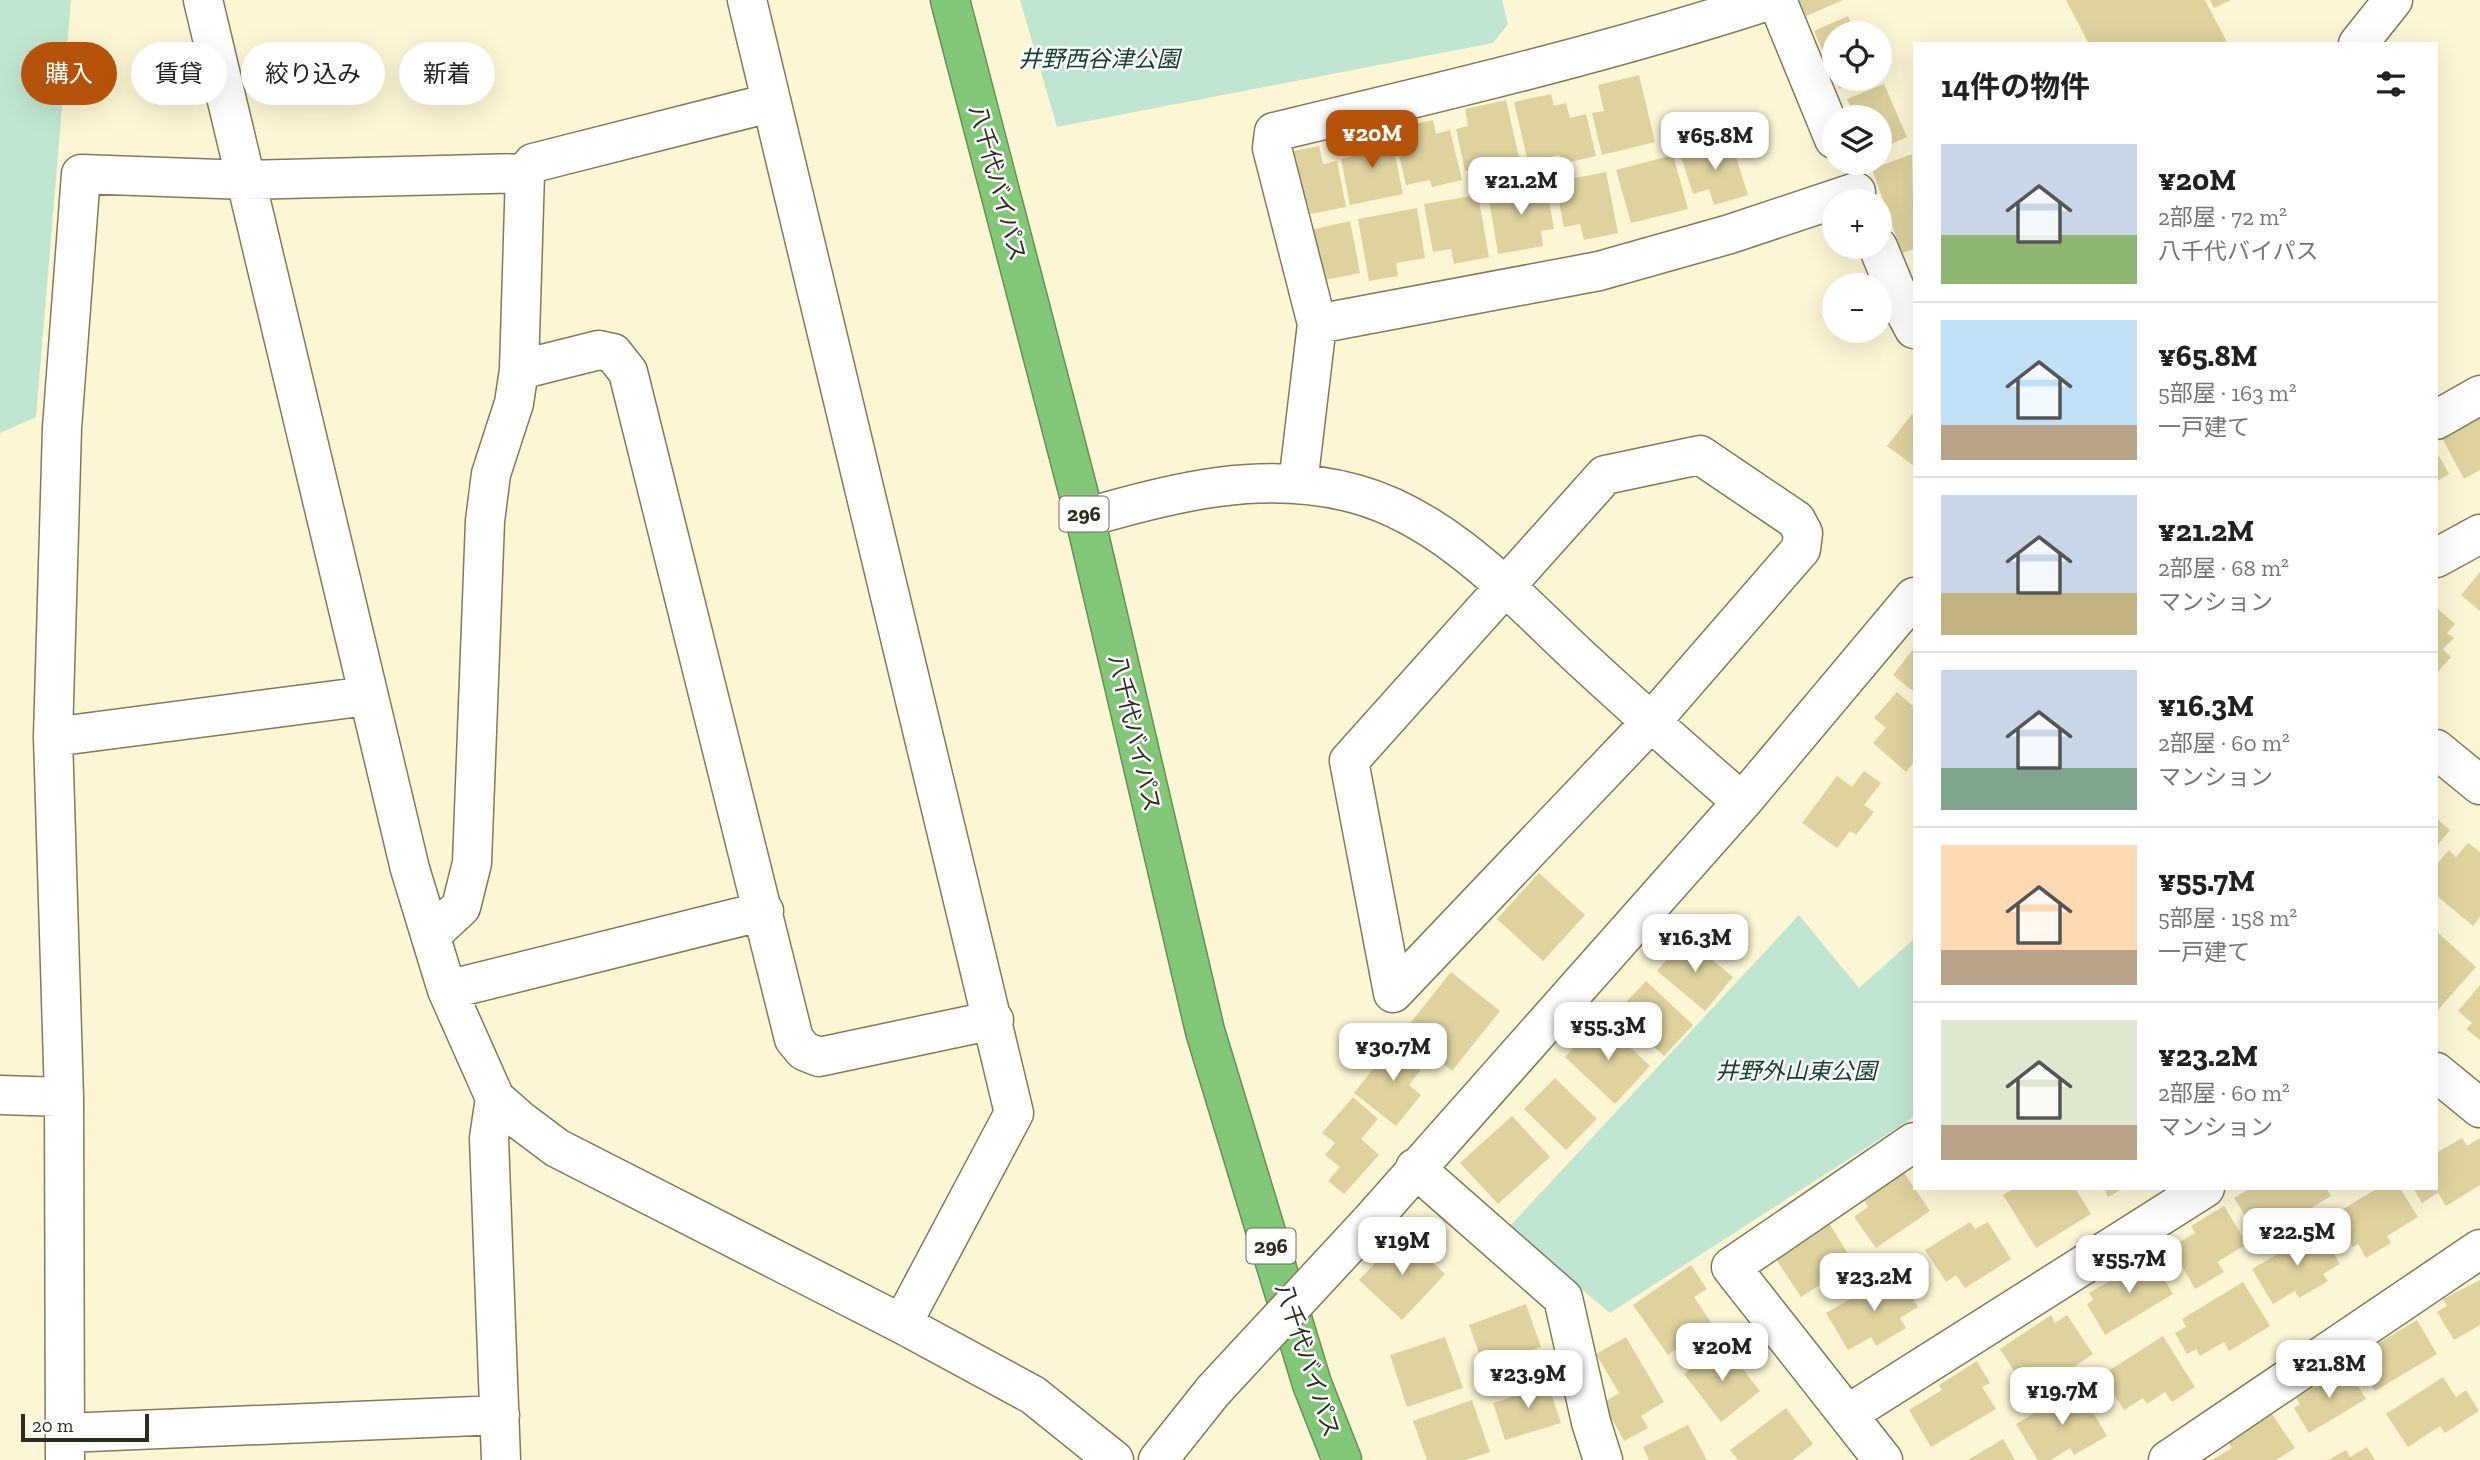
<!DOCTYPE html>
<html lang="ja">
<meta charset="utf-8">
<style>
body{margin:0;font-family:"Zilla Slab","Noto Sans JP",serif;background:#f2f2f2;color:#202124;height:100vh;display:flex;flex-direction:column;font-size:26px;white-space:nowrap}
*{box-sizing:border-box;margin:0}
p{font-size:23px;color:#757577}
.icon{flex:none;width:38px;height:38px;fill:none;stroke:currentColor;stroke-width:2;stroke-linecap:round;stroke-linejoin:round}
.map{position:relative;flex:1;overflow:hidden}
.details{position:absolute;left:1913px;top:42px;width:525px;height:1148px;display:flex;flex-direction:column;background:#fff;border-radius:0px;box-shadow:0 7px 28px #0002}
.details>*{flex:none}
.hud{position:absolute;left:21px;top:42px;width:665px;height:63px;display:flex;gap:14px}
.controls{position:absolute;left:1822px;top:21px;display:grid;gap:14px}
.controls a{display:grid;place-items:center;width:70px;height:70px;border-radius:50%;background:#fff;box-shadow:0 7px 28px #0002;font-size:35px}
.scale{position:absolute;left:21px;bottom:18px;width:128px;box-sizing:border-box;padding-left:7px;border:4px solid #2e2b1f;border-top:0;font-size:19px;line-height:24px;white-space:nowrap;color:#2e2b1f;-webkit-text-stroke:5px #fff;paint-order:stroke}
.price{position:absolute;translate:-50% -60px;padding:0 16px;border-radius:14px;background:#fff;color:#222;font-size:23px;line-height:46px;filter:drop-shadow(0 2px 4px #0008)}
.price::after{content:'';position:absolute;left:50%;top:42px;width:21px;height:16px;margin-left:-10px;background:inherit;clip-path:polygon(0 0,100% 0,50% 100%)}
.price.on{background:#b45309;color:#fff}
ul{padding:0;list-style:none}
li{display:flex;align-items:center;gap:21px;height:175px;padding:0 28px}
li+li{border-top:2px solid #e0e0e0}
li span{display:grid;place-items:center;flex:none;width:196px;height:140px;border-radius:0px;color:#555}
li>.icon{margin-inline-start:auto}
span .icon{width:84px;height:84px;fill:#fffc;stroke-width:1}
li b{font-size:30px}
h2{display:flex;justify-content:space-between;align-items:center;height:84px;padding:0 28px;font-size:30px}
.tag{padding:0 24px;border-radius:32px;background:#fff;box-shadow:0 7px 28px #0002;font-size:24px;line-height:63px}
.tag.on{background:#b45309;color:#fff}
.map>svg:first-child{display:block}
</style>
<div class="map">
<svg width="2480" height="1460" viewBox="0 0 2480 1460">
<rect width="100%" height="100%" fill="#fdf6d5"/>
<!-- green -->
<path fill="#c0e6d1" d="M0 0H71L36 417 0 433Z
M1020 0H1502L1508 24 1493 43 1057 127Z
M1799 915 1859 988 1914 939V1117L1610 1313 1508 1228Z"/>
<!-- building -->
<path fill="#ded29f" d="M1799 0H1843L1806 16Z
M2066 0H2205L2228 44H2089Z
M2210 0H2231L2214 8Z
M1848 16 1856 33H1834V77L1814 31Z
M1639 75 1655 142 1602 155 1592 113 1604 111 1598 85Z
M1835 79H1861L1839 89Z
M1884 84 1907 137 1880 149V117H1855L1847 99Z
M1551 94 1554 106 1566 103 1570 118 1586 114 1596 156 1562 164 1559 155 1528 162 1514 102Z
M1506 100 1521 166 1485 175 1483 166 1465 171 1456 129 1468 126 1465 109Z
M1433 120 1436 134 1450 130 1462 180 1432 187 1430 180 1406 185 1393 129Z
M1390 131 1403 194 1350 205 1341 159 1351 157 1349 145 1369 141 1368 136Z
M1730 138 1748 195 1714 205 1709 189 1693 194 1680 154Z
M1319 146 1323 164 1337 161 1346 207 1310 214 1308 204 1300 206 1288 152Z
M1912 154 1914 249 1902 253 1872 169Z
M1673 155 1688 209 1631 223 1616 170Z
M1606 172 1618 233 1584 240 1580 224 1564 227 1555 182Z
M1546 183 1554 229 1541 231 1543 246 1498 254 1488 193Z
M1478 195 1489 257 1454 264 1451 249 1433 252 1424 204Z
M1417 208 1425 258 1396 263 1398 276 1369 281 1358 219Z
M1350 221 1360 273 1315 282 1306 231Z
M1912 414 1914 416V466L1887 446Z
M2480 418V470L2464 479 2442 438Z
M2436 451 2449 474 2436 482Z
M2480 572V611L2461 595Z
M2436 607 2455 624 2447 633 2454 638 2443 649 2451 657 2436 674Z
M1914 648V692L1893 675Z
M1897 692 1914 707V762L1906 772 1873 743 1886 728 1874 718Z
M1864 771 1881 783 1864 805 1874 812 1856 835 1850 831 1837 848 1802 823 1837 776 1852 787Z
M2436 818 2450 830 2436 847Z
M2468 843 2480 852V917L2473 926 2436 895V865L2449 850 2456 857Z
M1539 873 1585 915 1543 961 1497 919Z
M2436 931 2476 967 2436 1012Z
M1685 937 1733 977 1705 1011 1657 971Z
M1451 972 1500 1011 1452 1071 1403 1032Z
M1646 981 1693 1025 1664 1056 1616 1013Z
M2480 985V1040L2466 1029 2472 1023 2458 1011Z
M1600 1019 1650 1066 1615 1104 1565 1057Z
M1397 1039 1426 1063 1409 1085 1421 1095 1396 1126 1354 1093Z
M1555 1078 1597 1119 1566 1150 1524 1109Z
M1353 1097 1378 1119 1361 1139 1379 1155 1344 1194 1328 1181 1340 1167 1325 1155 1335 1143 1322 1133Z
M1512 1116 1550 1157 1498 1204 1460 1163Z
M2462 1138 2467 1146 2480 1138V1185L2446 1206 2438 1193 2422 1203 2413 1188H2436V1153Z
M1903 1171 1930 1211 1876 1248 1854 1217 1868 1207 1863 1199Z
M2015 1188H2075L2091 1214 2036 1248 2003 1195Z
M2104 1188H2124L2108 1197Z
M2251 1188H2326L2331 1196 2275 1230 2271 1222 2255 1231 2234 1198Z
M2378 1188H2400L2418 1217 2387 1236 2391 1243 2366 1258 2358 1244 2353 1247 2333 1215Z
M2224 1206 2247 1244 2217 1262 2224 1272 2195 1289 2171 1247 2195 1233 2191 1226Z
M1970 1222 1975 1229 1988 1222 2011 1259 1965 1288 1956 1275 1946 1282 1925 1250Z
M1829 1223 1854 1263 1801 1297 1775 1258Z
M2319 1230 2340 1264 2323 1274 2328 1281 2299 1298 2295 1291 2273 1304 2252 1269Z
M1403 1234 1445 1274 1402 1320 1359 1280Z
M2149 1253 2173 1294 2105 1335 2087 1304 2093 1300 2089 1293 2129 1270 2127 1265Z
M1691 1265 1707 1289 1694 1297 1712 1324 1668 1355 1633 1305Z
M1897 1272 1918 1307 1900 1318 1906 1328 1876 1346 1871 1337 1848 1350 1826 1313Z
M2480 1280V1325L2454 1340 2437 1312 2447 1306 2443 1299Z
M2243 1282 2270 1326 2229 1351 2224 1342 2200 1356 2196 1349 2187 1354 2175 1333 2186 1327 2182 1319Z
M1526 1304 1541 1347 1484 1367 1469 1325Z
M2051 1315 2055 1323 2067 1315 2093 1354 2045 1386 2035 1373 2022 1383 2000 1349Z
M2417 1320 2437 1354 2375 1391 2358 1364 2366 1359 2362 1353Z
M2163 1336 2195 1387 2172 1402 2165 1392 2147 1404 2143 1398 2124 1410 2102 1375Z
M1445 1337 1463 1388 1407 1407 1390 1355Z
M1626 1337 1664 1402 1641 1416 1648 1428 1624 1441 1603 1403 1619 1393 1596 1354Z
M1723 1344 1760 1391 1721 1422 1684 1374Z
M1977 1361 1990 1383 1982 1387 1996 1409 1931 1447 1909 1410 1942 1390 1939 1385Z
M2347 1368 2366 1399 2309 1433 2294 1408 2300 1404 2296 1398Z
M2443 1377 2456 1397 2466 1390 2479 1411 2445 1433 2440 1426 2408 1447 2386 1414Z
M1546 1378 1561 1423 1505 1440 1493 1403 1522 1394 1519 1386Z
M2078 1387 2107 1436 2074 1455 2070 1448 2051 1460H2038L2016 1424Z
M1472 1400 1490 1452 1465 1460H1427L1413 1421Z
M1786 1408 1813 1444 1792 1460H1738L1730 1450Z
M2272 1414 2295 1448 2276 1460H2212L2232 1448 2228 1442Z
M1688 1425 1707 1460H1649L1643 1447Z
M2003 1439 2015 1460H1968Z
M2367 1447 2375 1460H2328L2346 1450 2350 1457Z"/>
<g fill="none" stroke-linecap="round" stroke-linejoin="round">
<!-- minor casing -->
<g stroke="#817a5d" stroke-width="41">
<path id="minor" d="M203 0 410 869 447 990 495 1098 521 1121 557 1148 902 1324 1033 1395 1114 1460
M747 0 1014 1113 902 1324
M1777 0 1834 139
M2358 44 2393 0
M1878 247 1904 310 1914 329
M1317 324 1599 271 1730 234 1856 192
M519 370 599 350 613 353 628 372 794 1039 804 1051 819 1057 994 1020
M2436 420 2480 395
M1700 455 1796 520 1803 533 1801 549 1650 723 1393 993 1349 761 1605 475Z
M1298 484 1317 324 1272 148 1274 132C1442 92 1608 53 1771 0
M1085 518C1173 492 1264 469 1356 494 1447 519 1517 599 1584 661 1636 709 1689 756 1742 802
M2436 558 2480 534
M53 737 367 696
M2436 749 2480 785
M431 935 461 907 472 863 485 521 491 474 514 403 519 370 525 173 533 163 770 103
M447 990 764 911
M2436 1072 2480 1108
M0 1095 64 1097
M495 1098 489 1138 501 1460
M1415 1168 1563 1298 1591 1422 1603 1460
M1368 1224 1742 802 1914 597
M1848 1414 2205 1188
M65 1433 500 1415
M65 1460 64 1097 53 737 62 428 81 174 247 180 525 173
M1158 1460 1213 1391
M1883 1460 1731 1267 1914 1142
M2168 1460 2480 1249"/>
</g>
<!-- highway casing -->
<g stroke="#659159" stroke-width="41">
<path id="highway" d="M950 0 1085 518 1205 1031 1312 1384 1342 1460"/>
</g>
<!-- minor -->
<use href="#minor" stroke="#fff" stroke-width="38"/>
<!-- highway -->
<use href="#highway" stroke="#83c878" stroke-width="38"/>
<!-- minor-bridge casing -->
<g stroke="#817a5d" stroke-width="41" stroke-linecap="butt">
<path id="minor-bridge" d="M1213 1391 1368 1224"/>
</g>
<!-- minor-bridge -->
<use href="#minor-bridge" stroke="#fff" stroke-width="38"/>
</g>
<g text-anchor="middle" stroke-width="5" stroke-linejoin="round" paint-order="stroke">
<!-- shield labels -->
<g fill="#fff" stroke="#6d6b62" stroke-width="2">
<rect x="1059.5" y="496.5" width="49" height="35" rx="5"/>
<rect x="1246.5" y="1228.5" width="49" height="35" rx="5"/>
</g>
<g font-size="21" font-weight="bold" fill="#2e2b1f">
<text x="1084" y="521">296</text>
<text x="1271" y="1253">296</text>
</g>
<!-- park labels -->
<g font-size="23" font-style="italic" fill="#16412e" stroke="#fff">
<text x="1099" y="67">井野西谷津公園</text>
<text x="1796" y="1079">井野外山東公園</text>
</g>
<!-- street labels -->
<g font-size="23" fill="#2e2b1f" stroke="#fff">
<text transform="translate(998 183) rotate(75)" y="8">八千代バイパス</text>
<text transform="translate(1135 733) rotate(77)" y="8">八千代バイパス</text>
<text transform="translate(1308 1360) rotate(72)" y="8">八千代バイパス</text>
</g>
</g>
</svg>
<div class="controls">
<a><svg class="icon" aria-label="locate" viewBox="0 0 24 24"><circle cx="12" cy="12" r="6"/><path d="M12 2v4M12 18v4M2 12h4M18 12h4"/></svg></a>
<a><svg class="icon" aria-label="layers" viewBox="0 0 24 24"><path d="M12 4l9 5-9 5-9-5zM3 14l9 5 9-5"/></svg></a>
<a>+</a>
<a>−</a>
</div>
<div class="scale">20 m</div>
<b class="price on" style="left:1372px;top:170px">¥20M</b>
<b class="price" style="left:1715px;top:172px">¥65.8M</b>
<b class="price" style="left:1521px;top:217px">¥21.2M</b>
<b class="price" style="left:1695px;top:974px">¥16.3M</b>
<b class="price" style="left:1608px;top:1062px">¥55.3M</b>
<b class="price" style="left:1393px;top:1083px">¥30.7M</b>
<b class="price" style="left:2297px;top:1268px">¥22.5M</b>
<b class="price" style="left:1402px;top:1277px">¥19M</b>
<b class="price" style="left:2129px;top:1295px">¥55.7M</b>
<b class="price" style="left:1874px;top:1313px">¥23.2M</b>
<b class="price" style="left:1722px;top:1383px">¥20M</b>
<b class="price" style="left:2329px;top:1400px">¥21.8M</b>
<b class="price" style="left:1528px;top:1410px">¥23.9M</b>
<b class="price" style="left:2062px;top:1427px">¥19.7M</b>
<div class="hud">
<a class="tag on">購入</a>
<a class="tag">賃貸</a>
<a class="tag">絞り込み</a>
<a class="tag">新着</a>
</div>
<section class="details">
<h2>14件の物件<svg class="icon" aria-label="filters" viewBox="0 0 24 24"><path d="M4 7h16M4 17h16"/><circle cx="9" cy="7" r="2"/><circle cx="15" cy="17" r="2"/></svg></h2>
<ul>
<li><span style="background:linear-gradient(#c9d6e8 65%,#8fb573 0)"><svg class="icon" aria-label="home" viewBox="0 0 24 24"><path d="M3 11l9-7 9 7M6 9v11h12V9"/></svg></span><div><b>¥20M</b><p>2部屋 · 72 m²</p><p>八千代バイパス</p></div></li>
<li><span style="background:linear-gradient(#bfe0f5 75%,#b9a48a 0)"><svg class="icon" aria-label="home" viewBox="0 0 24 24"><path d="M3 11l9-7 9 7M6 9v11h12V9"/></svg></span><div><b>¥65.8M</b><p>5部屋 · 163 m²</p><p>一戸建て</p></div></li>
<li><span style="background:linear-gradient(#c9d6e8 70%,#c2b280 0)"><svg class="icon" aria-label="home" viewBox="0 0 24 24"><path d="M3 11l9-7 9 7M6 9v11h12V9"/></svg></span><div><b>¥21.2M</b><p>2部屋 · 68 m²</p><p>マンション</p></div></li>
<li><span style="background:linear-gradient(#c9d6e8 70%,#7fa58c 0)"><svg class="icon" aria-label="home" viewBox="0 0 24 24"><path d="M3 11l9-7 9 7M6 9v11h12V9"/></svg></span><div><b>¥16.3M</b><p>2部屋 · 60 m²</p><p>マンション</p></div></li>
<li><span style="background:linear-gradient(#ffd9b3 75%,#b9a48a 0)"><svg class="icon" aria-label="home" viewBox="0 0 24 24"><path d="M3 11l9-7 9 7M6 9v11h12V9"/></svg></span><div><b>¥55.7M</b><p>5部屋 · 158 m²</p><p>一戸建て</p></div></li>
<li><span style="background:linear-gradient(#dfe7d0 75%,#b9a48a 0)"><svg class="icon" aria-label="home" viewBox="0 0 24 24"><path d="M3 11l9-7 9 7M6 9v11h12V9"/></svg></span><div><b>¥23.2M</b><p>2部屋 · 60 m²</p><p>マンション</p></div></li>
</ul>
</section>
</div>
